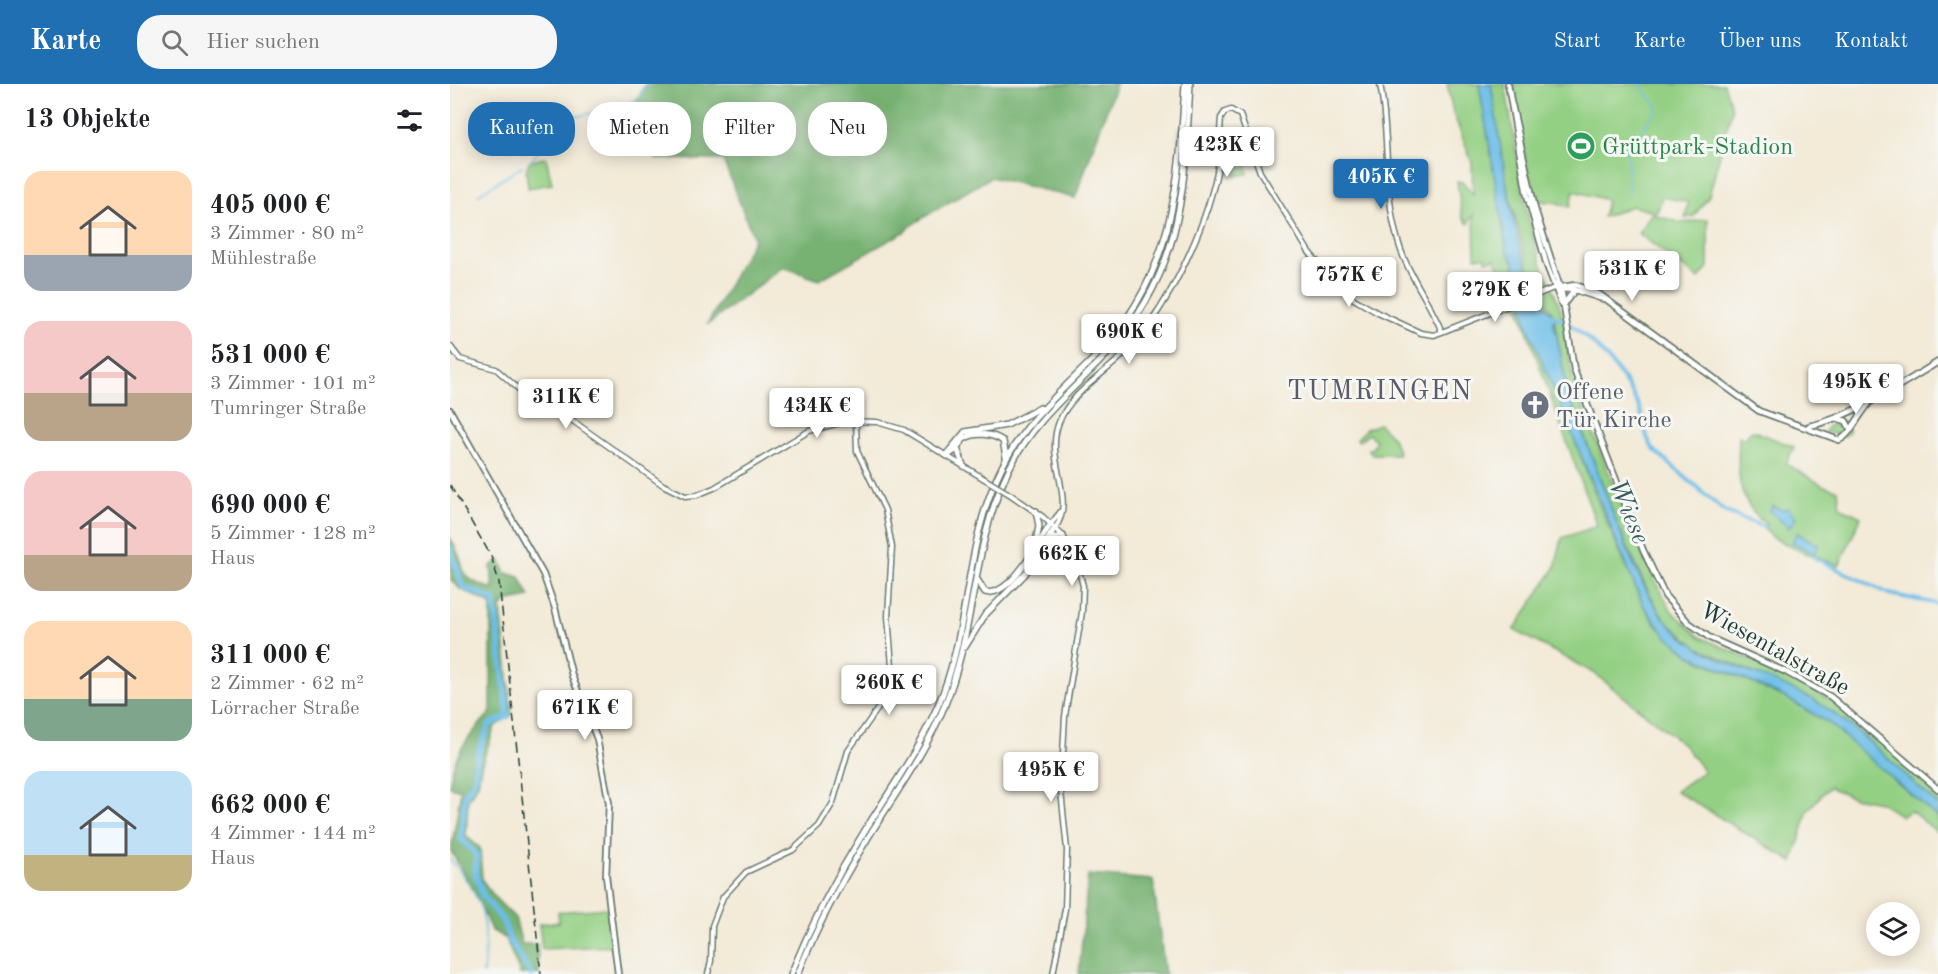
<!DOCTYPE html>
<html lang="de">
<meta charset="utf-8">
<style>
body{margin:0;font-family:"Old Standard TT",serif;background:#f6f6f6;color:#202124;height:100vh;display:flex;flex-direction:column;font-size:22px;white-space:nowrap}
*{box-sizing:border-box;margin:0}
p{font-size:20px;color:#757577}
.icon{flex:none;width:33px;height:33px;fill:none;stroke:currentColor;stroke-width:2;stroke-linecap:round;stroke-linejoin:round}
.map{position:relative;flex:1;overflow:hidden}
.panel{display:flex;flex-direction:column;background:#fff;width:450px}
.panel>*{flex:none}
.banner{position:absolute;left:18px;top:18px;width:570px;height:54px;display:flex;gap:12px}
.controls{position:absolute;left:1416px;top:818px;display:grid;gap:12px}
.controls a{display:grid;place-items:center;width:54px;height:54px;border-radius:50%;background:#fff;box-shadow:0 3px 15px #0003;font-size:30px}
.price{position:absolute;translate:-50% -51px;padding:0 14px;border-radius:6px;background:#fff;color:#222;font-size:20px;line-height:39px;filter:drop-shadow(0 2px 3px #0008)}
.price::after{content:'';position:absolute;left:50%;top:36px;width:18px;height:14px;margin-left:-9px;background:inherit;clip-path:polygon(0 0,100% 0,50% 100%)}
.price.selected{background:#1f6fb2;color:#fff}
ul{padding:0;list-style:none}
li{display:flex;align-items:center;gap:18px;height:150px;padding:0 24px}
li span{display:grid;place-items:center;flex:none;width:168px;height:120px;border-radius:18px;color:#555}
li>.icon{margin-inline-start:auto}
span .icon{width:72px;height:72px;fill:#fffc;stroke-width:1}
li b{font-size:26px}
h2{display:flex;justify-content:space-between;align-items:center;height:72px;padding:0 24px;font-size:26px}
.pill{padding:0 21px;border-radius:24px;background:#fff;box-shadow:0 3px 15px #0003;font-size:21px;line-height:54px}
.pill.selected{background:#1f6fb2;color:#fff}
header{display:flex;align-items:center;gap:36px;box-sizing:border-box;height:84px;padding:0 30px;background:#1f6fb2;color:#fff}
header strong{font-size:28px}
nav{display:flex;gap:33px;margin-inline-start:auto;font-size:21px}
.search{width:420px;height:54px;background:#f6f6f6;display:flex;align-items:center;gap:15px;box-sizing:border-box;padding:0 21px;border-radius:24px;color:#757577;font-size:22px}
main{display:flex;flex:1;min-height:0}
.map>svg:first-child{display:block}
</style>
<header>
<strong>Karte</strong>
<div class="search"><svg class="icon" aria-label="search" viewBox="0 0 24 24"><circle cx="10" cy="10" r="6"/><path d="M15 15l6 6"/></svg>Hier suchen</div>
<nav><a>Start</a><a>Karte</a><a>Über uns</a><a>Kontakt</a></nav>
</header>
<main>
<section class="panel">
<h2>13 Objekte<svg class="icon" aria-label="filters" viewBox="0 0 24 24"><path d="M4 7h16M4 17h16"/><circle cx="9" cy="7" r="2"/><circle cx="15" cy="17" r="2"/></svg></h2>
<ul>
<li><span style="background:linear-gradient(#ffd9b3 70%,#9aa5b1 0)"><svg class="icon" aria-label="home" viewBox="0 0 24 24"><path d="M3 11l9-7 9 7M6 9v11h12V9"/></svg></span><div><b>405 000 €</b><p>3 Zimmer · 80 m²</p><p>Mühlestraße</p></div></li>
<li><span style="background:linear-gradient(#f6c9c9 60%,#b9a48a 0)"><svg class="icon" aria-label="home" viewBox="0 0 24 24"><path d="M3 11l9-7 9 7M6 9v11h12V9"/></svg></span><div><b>531 000 €</b><p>3 Zimmer · 101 m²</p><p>Tumringer Straße</p></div></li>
<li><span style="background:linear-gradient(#f6c9c9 70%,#b9a48a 0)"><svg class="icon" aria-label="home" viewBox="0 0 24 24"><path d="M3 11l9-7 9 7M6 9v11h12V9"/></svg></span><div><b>690 000 €</b><p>5 Zimmer · 128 m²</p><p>Haus</p></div></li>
<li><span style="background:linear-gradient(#ffd9b3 65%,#7fa58c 0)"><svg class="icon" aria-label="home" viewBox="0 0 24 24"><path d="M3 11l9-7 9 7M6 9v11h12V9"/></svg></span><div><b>311 000 €</b><p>2 Zimmer · 62 m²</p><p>Lörracher Straße</p></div></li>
<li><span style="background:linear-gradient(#bfe0f5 70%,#c2b280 0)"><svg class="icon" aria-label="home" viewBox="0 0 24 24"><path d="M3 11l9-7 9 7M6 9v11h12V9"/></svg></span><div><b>662 000 €</b><p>4 Zimmer · 144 m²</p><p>Haus</p></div></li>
</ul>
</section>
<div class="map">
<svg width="1488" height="890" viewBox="0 0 1488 890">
<rect width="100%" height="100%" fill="#f6f6f2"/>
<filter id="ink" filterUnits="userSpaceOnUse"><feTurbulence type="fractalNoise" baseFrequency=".0167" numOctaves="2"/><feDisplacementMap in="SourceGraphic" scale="12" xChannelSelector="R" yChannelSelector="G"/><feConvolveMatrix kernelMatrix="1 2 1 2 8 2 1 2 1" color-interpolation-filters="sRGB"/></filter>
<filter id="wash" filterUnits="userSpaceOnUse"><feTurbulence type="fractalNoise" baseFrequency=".008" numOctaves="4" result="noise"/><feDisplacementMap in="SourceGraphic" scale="24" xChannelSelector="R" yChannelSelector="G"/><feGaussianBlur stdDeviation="1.35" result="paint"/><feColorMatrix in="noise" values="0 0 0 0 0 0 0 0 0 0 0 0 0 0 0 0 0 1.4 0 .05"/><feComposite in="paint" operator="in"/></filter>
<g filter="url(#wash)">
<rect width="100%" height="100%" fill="#f3ead7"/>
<!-- green -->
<path fill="#94d084" stroke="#5a865c" stroke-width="1.5" d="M997 0H1029L1057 167 1064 178 1077 241 1103 299 1147 415 1193 521 1206 541 1247 575 1336 614 1379 639 1488 734V749L1461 727 1451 732 1430 718 1403 713 1379 703 1358 726 1343 778 1226 707 1254 687 1233 660 1144 589 1064 546 1105 484 1112 454 1147 442 1066 216 1045 175 1036 177 1035 173H1025L1024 130 1018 140 1012 132 1007 97 1013 98 1023 111 1022 79 1003 28Z
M1040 0H1055C1065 58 1072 119 1090 176 1095 191 1103 203 1108 218 1118 241 1117 277 1125 303L1188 463 1221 526 1250 553 1338 592 1378 615 1399 629 1488 709V721L1400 641 1367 618 1249 564 1219 540 1210 528 1195 501 1165 435 1117 304 1103 230 1083 199 1054 92Z
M1061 0H1274L1282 25 1259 112 1244 132 1235 134 1238 118 1212 113 1207 129 1182 122 1153 133 1157 116 1124 107 1120 123 1104 118 1087 117 1079 94Z
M793 58 798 90 780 93 775 60Z
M96 73 102 100 78 104 76 87 79 78Z
M1201 130 1232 139 1258 135V183L1249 195 1188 149Z
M1391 337 1396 340 1399 348 1394 352 1375 348 1378 342Z
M929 340 943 354 949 370H921L918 365H922L926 357 919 350 909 357 907 355 916 345Z
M1304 347 1344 363 1336 380 1374 402 1388 406 1390 423 1411 433 1389 482 1366 472 1364 474 1324 454 1314 445 1316 441C1286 416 1287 388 1289 352L1295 355 1300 348Z
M157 824 163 862 92 865 89 840 109 838 108 828Z"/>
<!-- forest -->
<path fill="#77b272" stroke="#4b7853" stroke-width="1.5" d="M196 0H666L625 114 541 93 466 138 454 148 369 196 333 183 257 241 304 155 273 76 206 75 184 22Z
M0 454C21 484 0 492 43 505L41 482 50 476 56 489 70 493 80 513 55 518 51 525 62 631 45 642 31 682 28 700 18 716 16 752 30 764 32 796 47 816 65 834 72 860H87L89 890H70L56 855 41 846 25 810 1 767 11 706 0 703C0 673 21 649 41 628V520L10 505 1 496Z
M638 791 703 796 715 890H629Z"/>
<!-- water -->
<path fill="#6cbee8" stroke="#467e8e" stroke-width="1.5" d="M1029 0H1041C1049 47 1066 205 1104 231L1105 236 1103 237C1109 258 1112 281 1117 303 1124 329 1135 355 1145 380 1162 425 1188 505 1219 540 1257 581 1321 590 1367 618 1412 646 1449 686 1488 721V734L1379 639 1336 614 1240 571 1215 551 1193 521 1077 241 1064 178 1057 167Z
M1323 422 1332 426 1338 424 1346 434 1339 444 1320 427Z
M1347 449 1369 461 1364 470 1342 458Z"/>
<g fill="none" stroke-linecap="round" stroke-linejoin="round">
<!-- stream -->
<path stroke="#6cbee8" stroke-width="1.5" d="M191 7 195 0
M80 78 114 36 177 20 190 12 199 0
M1179 110 1177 62 1206 29 1208 24 1190 0
M27 111 73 82
M0 775C36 817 38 837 33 890"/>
<!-- canal -->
<path stroke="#6cbee8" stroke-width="4" d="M1101 231C1136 244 1174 289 1189 323 1195 338 1194 353 1204 366L1274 427 1314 443
M1365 474 1439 510 1488 520"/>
<!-- river -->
<path stroke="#6cbee8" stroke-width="6" d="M0 465 13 503 44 516 58 632 39 641 28 669 24 699 15 710 11 755 27 771 25 788 33 812 53 837 60 857 81 890"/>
</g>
</g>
<g filter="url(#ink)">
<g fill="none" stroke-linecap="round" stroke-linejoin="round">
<!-- minor casing -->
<g stroke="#697a6d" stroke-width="7">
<path id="minor" d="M930 0C940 51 933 107 948 157 957 190 979 216 992 248
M0 262 10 275 46 285 73 309 106 325 213 401 235 412 247 411 264 404 359 347 397 337 427 338 454 346 533 394
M561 411 593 433 613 452 626 476 633 502 632 528 615 632 611 707 617 766 615 825 603 890
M601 440 612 426
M605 444C627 415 594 376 609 338 622 306 659 288 681 263 720 220 755 145 767 88 771 70 769 52 771 34L775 28 781 26 790 31 810 88 859 168 883 197 904 215 928 229 971 249 984 251 1104 204
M258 890 261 877 262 842 273 813 296 788 343 766 369 742 383 719 398 667 438 610 442 582 438 532 442 463 435 426 407 367 406 337"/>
</g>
<!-- major casing -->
<g stroke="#697a6d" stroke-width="8">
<path id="major" d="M1058 0 1077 111 1097 182 1112 221
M1062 21 1085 125 1112 210 1124 286 1193 466 1215 512 1238 538 1260 554 1336 588 1381 613 1488 705
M1104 204 1126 201 1149 210 1309 327 1389 356C1401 352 1410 327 1423 315
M1109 205 1125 206 1153 215
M1113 221 1124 207
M0 326 93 490 105 524 122 592 147 655 159 719 156 792 168 890
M1386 334 1396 337 1401 346
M1359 342C1400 334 1452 300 1488 278"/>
</g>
<!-- highway casing -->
<g stroke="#697a6d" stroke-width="8">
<path id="highway" d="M507 364 513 381
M496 371 515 348 557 341 590 324
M496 371C507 369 507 360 514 355 525 347 543 350 553 357L556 373
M586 427 589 442 586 458
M598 455 613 452
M526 494 535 508C561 514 588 458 601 440
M515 563 535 531 575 490 605 444
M341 890C361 841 386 793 414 748 442 703 474 659 493 609 521 534 515 457 552 383 575 337 614 305 649 269 723 191 729 102 735 0
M348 890C367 842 392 796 419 752 445 710 475 669 494 623 527 543 520 463 560 383 583 337 623 306 657 270 734 186 734 106 740 0"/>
</g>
<!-- minor -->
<use href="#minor" stroke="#fff" stroke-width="4"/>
<!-- major -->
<use href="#major" stroke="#fff" stroke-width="4.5"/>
<!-- highway -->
<use href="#highway" stroke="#fff" stroke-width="5"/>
<!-- rail -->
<path stroke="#1f3d34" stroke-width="1.5" stroke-dasharray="9 4.5" stroke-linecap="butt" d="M0 401 41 472 49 498 91 890"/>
<!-- minor-bridge casing -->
<g stroke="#697a6d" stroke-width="7" stroke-linecap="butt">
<path id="minor-bridge" d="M533 394 561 411"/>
</g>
<!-- minor-bridge -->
<use href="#minor-bridge" stroke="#fff" stroke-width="4"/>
</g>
</g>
<!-- icons -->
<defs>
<g id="stadium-disc" transform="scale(1.5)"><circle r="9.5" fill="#2e9e5b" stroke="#f6f6f2"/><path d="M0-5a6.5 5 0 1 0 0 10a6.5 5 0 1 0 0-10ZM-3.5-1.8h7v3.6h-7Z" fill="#fff"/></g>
<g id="church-disc" transform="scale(1.5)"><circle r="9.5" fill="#6b7280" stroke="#f6f6f2"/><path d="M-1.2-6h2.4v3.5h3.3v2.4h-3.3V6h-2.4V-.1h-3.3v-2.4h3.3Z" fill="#fff"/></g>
</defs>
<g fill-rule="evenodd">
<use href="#stadium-disc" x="1131" y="62"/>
<use href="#church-disc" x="1085" y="321"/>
</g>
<g text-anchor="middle" stroke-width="6" stroke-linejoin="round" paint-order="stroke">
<!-- leisure labels -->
<g font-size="24" fill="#27864d" stroke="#f6f6f2" text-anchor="start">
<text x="1152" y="70">Grüttpark-Stadion</text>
</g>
<!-- worship labels -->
<g font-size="24" fill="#5b616d" stroke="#f6f6f2" text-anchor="start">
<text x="1106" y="315">Offene<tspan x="1106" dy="28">Tür Kirche</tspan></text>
</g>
<!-- street labels -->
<g font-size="24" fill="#1f3d34" stroke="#f6f6f2">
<text transform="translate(1325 564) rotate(29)" y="8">Wiesentalstraße</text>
</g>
<!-- water labels -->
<g font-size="26" font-style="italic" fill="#325d61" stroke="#f6f6f2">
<text transform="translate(1180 427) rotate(67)" y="9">Wiese</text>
</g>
<!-- quarter labels -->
<g font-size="27" letter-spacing="1.5" fill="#5a5b6b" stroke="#f6f6f2">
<text x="930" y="315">TUMRINGEN</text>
</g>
</g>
</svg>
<div class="controls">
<a><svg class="icon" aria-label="layers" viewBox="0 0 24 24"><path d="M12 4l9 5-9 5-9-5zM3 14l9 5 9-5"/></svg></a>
</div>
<b class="price" style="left:777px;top:94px">423K €</b>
<b class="price selected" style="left:931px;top:126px">405K €</b>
<b class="price" style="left:1182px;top:218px">531K €</b>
<b class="price" style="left:899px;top:224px">757K €</b>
<b class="price" style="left:1045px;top:239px">279K €</b>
<b class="price" style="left:679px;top:281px">690K €</b>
<b class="price" style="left:1406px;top:331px">495K €</b>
<b class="price" style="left:116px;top:346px">311K €</b>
<b class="price" style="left:367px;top:355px">434K €</b>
<b class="price" style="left:622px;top:503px">662K €</b>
<b class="price" style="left:439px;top:632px">260K €</b>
<b class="price" style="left:135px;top:657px">671K €</b>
<b class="price" style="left:601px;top:719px">495K €</b>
<div class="banner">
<a class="pill selected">Kaufen</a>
<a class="pill">Mieten</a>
<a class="pill">Filter</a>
<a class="pill">Neu</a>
</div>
</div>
</main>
